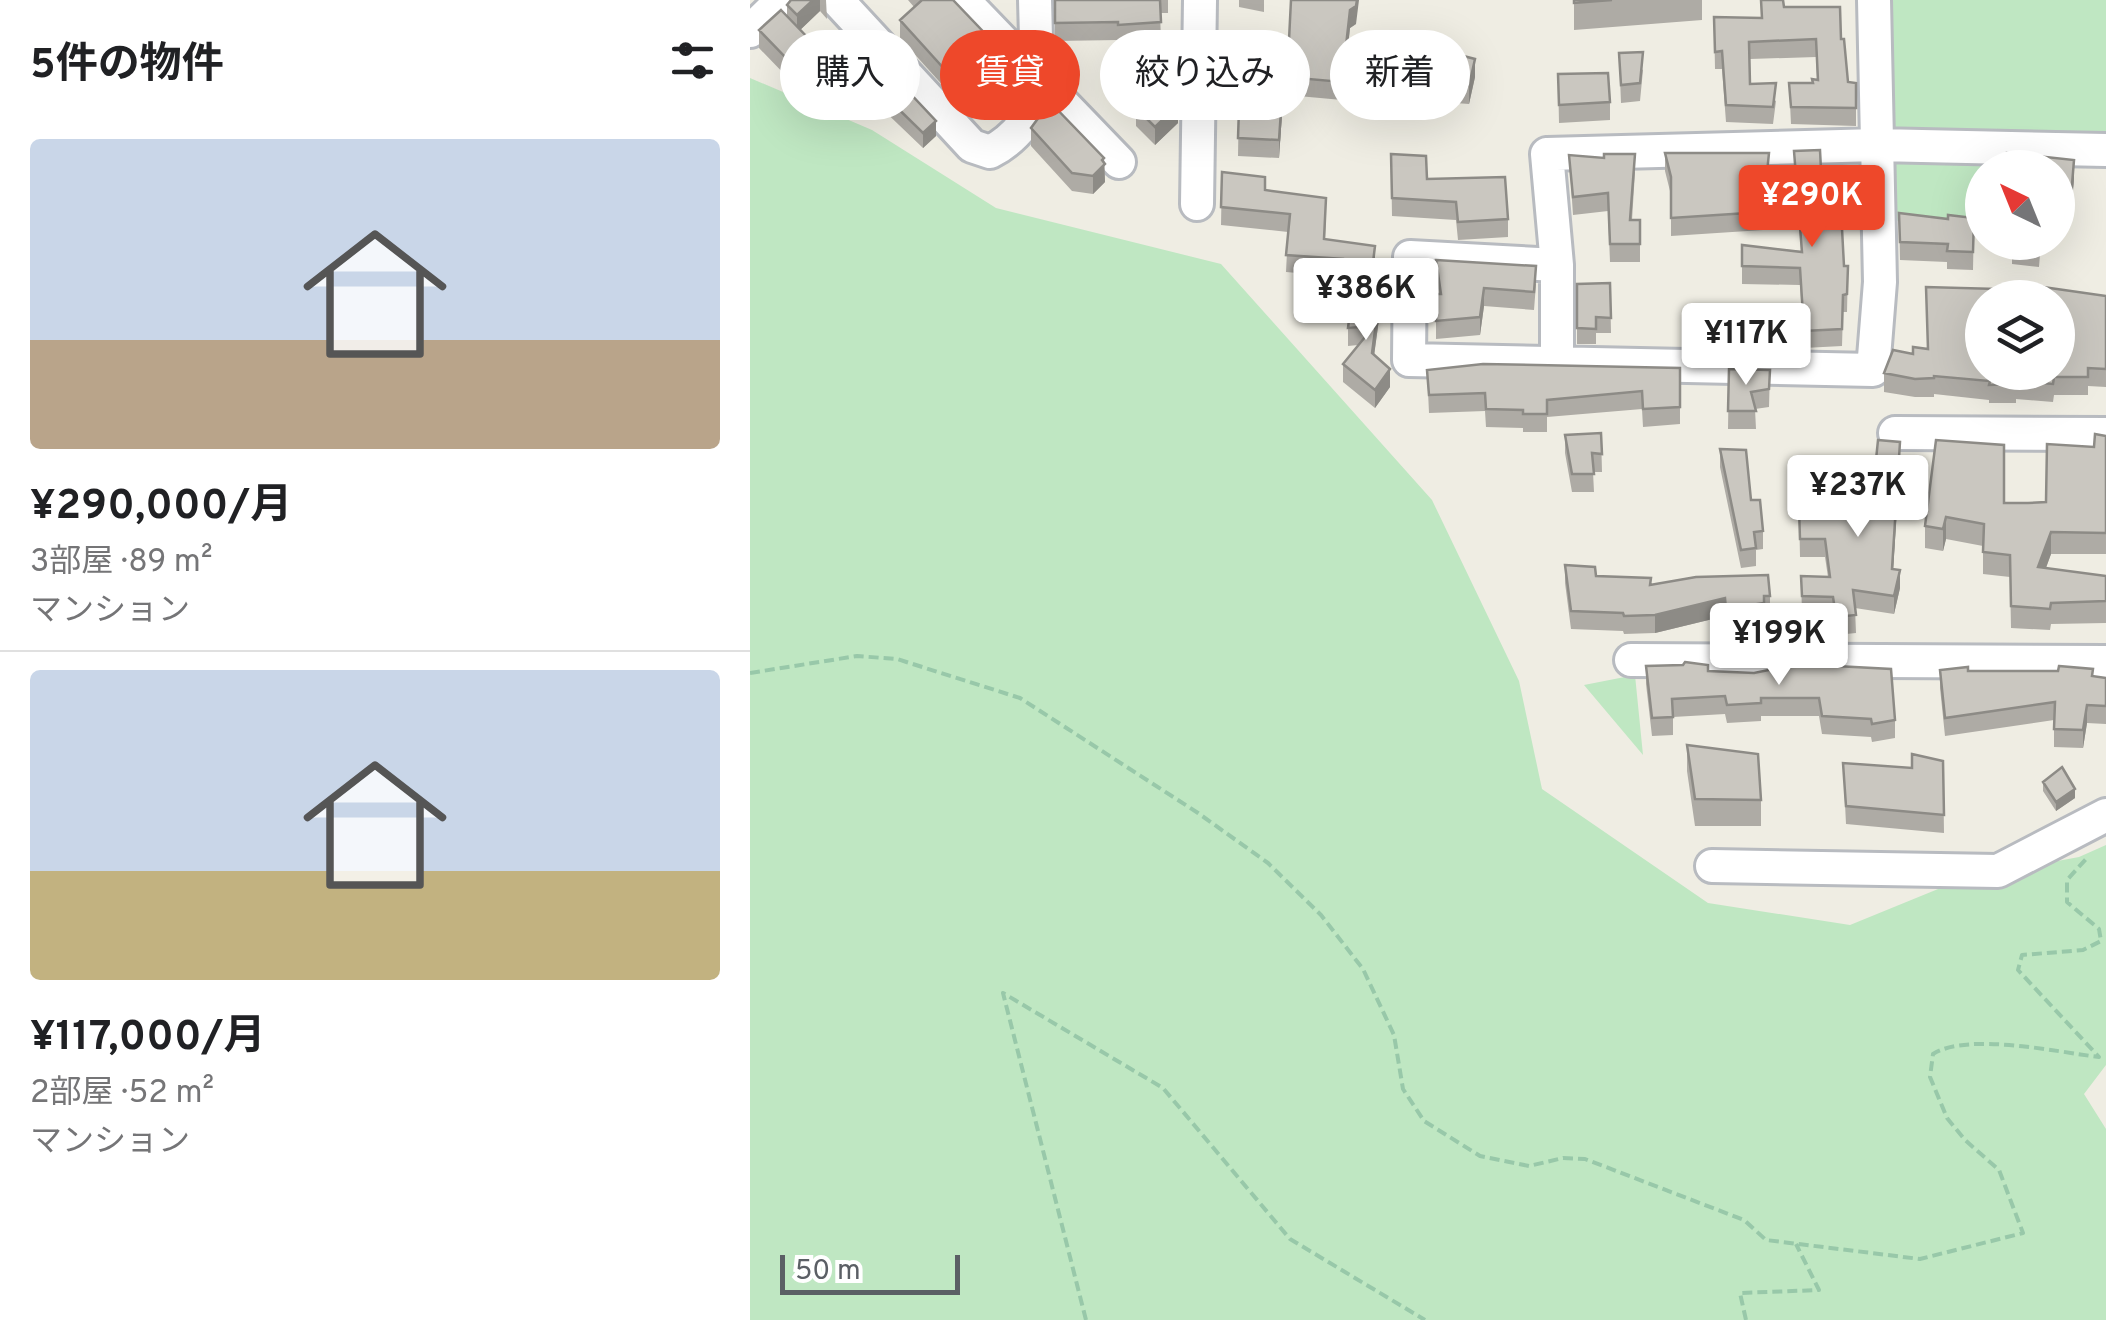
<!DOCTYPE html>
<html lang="ja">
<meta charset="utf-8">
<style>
body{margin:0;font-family:Overpass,"Noto Sans JP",sans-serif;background:#f6f6f6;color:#202124;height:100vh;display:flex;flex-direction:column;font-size:38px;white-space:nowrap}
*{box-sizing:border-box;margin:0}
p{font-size:32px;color:#757577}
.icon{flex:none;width:55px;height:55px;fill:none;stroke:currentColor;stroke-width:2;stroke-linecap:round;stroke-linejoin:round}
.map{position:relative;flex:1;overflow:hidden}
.panel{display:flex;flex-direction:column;background:#fff;width:750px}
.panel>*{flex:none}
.hud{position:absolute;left:30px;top:30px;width:950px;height:90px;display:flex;gap:20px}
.needle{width:65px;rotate:317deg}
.controls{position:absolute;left:1215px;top:150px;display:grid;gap:20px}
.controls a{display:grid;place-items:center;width:110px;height:110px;border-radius:50%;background:#fff;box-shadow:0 10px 40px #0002;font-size:50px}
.scale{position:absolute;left:30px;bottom:25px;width:180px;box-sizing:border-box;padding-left:10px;border:5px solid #5b5f65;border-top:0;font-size:28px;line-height:35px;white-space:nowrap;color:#5b5f65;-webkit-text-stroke:8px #fff;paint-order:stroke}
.price{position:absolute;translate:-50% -85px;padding:0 22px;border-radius:10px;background:#fff;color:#222;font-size:32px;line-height:65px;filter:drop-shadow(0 2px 5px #0008)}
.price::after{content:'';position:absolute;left:50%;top:60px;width:30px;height:22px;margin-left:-15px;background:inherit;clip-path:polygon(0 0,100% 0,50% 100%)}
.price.active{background:#ee482a;color:#fff}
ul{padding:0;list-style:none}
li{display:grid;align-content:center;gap:20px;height:530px;padding:0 30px}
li+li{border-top:2px solid #e0e0e0}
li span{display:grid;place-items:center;height:310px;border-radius:10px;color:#555}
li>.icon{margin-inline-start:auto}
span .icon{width:180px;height:180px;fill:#fffc;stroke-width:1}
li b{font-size:42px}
h2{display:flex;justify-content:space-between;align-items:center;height:120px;padding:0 30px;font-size:42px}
.tag{padding:0 35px;border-radius:45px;background:#fff;box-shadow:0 10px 40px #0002;font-size:35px;line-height:90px}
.tag.active{background:#ee482a;color:#fff}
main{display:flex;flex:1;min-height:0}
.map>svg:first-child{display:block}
</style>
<main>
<section class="panel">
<h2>5件の物件<svg class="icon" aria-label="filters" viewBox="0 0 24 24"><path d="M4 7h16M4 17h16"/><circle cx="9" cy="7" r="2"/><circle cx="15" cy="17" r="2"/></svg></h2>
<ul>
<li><span style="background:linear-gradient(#c9d6e8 65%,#b9a48a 0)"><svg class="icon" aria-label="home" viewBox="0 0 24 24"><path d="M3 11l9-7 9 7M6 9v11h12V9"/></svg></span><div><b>¥290,000/月</b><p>3部屋 · 89 m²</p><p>マンション</p></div></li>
<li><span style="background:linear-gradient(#c9d6e8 65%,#c2b280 0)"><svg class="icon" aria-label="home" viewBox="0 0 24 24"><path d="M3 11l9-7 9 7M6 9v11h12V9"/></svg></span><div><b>¥117,000/月</b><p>2部屋 · 52 m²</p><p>マンション</p></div></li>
</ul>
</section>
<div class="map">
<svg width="1356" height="1320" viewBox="0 0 1356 1320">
<rect width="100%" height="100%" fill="#efede3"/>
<!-- green -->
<path fill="#bfe7c2" d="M1131 0H1356V139L1137 138Z
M0 78 122 130 246 208 471 264 682 500 769 681 792 789 958 903 1100 925 1215 878 1329 857 1356 845V1065L1334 1094 1356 1129V1320H0Z
M1247 158V167L1232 168V217L1143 221V165L1149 159Z
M885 675 893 755 834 685Z"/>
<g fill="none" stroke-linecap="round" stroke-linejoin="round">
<!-- minor casing -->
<g stroke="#b8bbc0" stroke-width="38">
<path id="minor" d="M87 0 222 146 240 152C268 138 282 114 296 87
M213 0 369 162
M285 0 286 38
M0 31 32 0
M447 204 450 0
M807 265 660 257 659 360 1123 370 1130 282 1124 0
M807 364V265L797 154 1127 145 1356 150
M1145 433 1356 434
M881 660 1356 662
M962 866 1248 871 1356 815"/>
</g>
<!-- path -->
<path stroke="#98c8a9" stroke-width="4" stroke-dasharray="10 5" stroke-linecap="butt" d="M0 673 107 656 147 659 270 698 448 813 518 863 571 915 613 969 644 1035 653 1089 674 1121 730 1156 779 1166 813 1158 835 1159 994 1220 1016 1240 1170 1259 1273 1233 1249 1170 1215 1140 1197 1118 1180 1077 1183 1054C1218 1032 1307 1052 1349 1057L1268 970 1272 955 1333 950 1351 941 1349 929 1317 902V880L1336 859
M336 1320 253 993 413 1088 540 1239 675 1320
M996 1320 990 1293 1069 1290 1046 1244"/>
<!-- minor -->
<use href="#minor" stroke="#fff" stroke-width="32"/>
</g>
<!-- wall -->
<path fill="#aeaba5" d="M41 0H76L77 19 70 11 50 30 61 59 40 80 9 48V30L37 16V5Z
M158 0H203L269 87 247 108 214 74 197 90 150 38V20L164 7Z
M305 0H418V13H410L411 40 368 43V40L305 41Z
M489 0H514V12L489 7Z
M824 0H952V20L824 30Z
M1011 0 1034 7 1091 39 1098 82 1106 83V126L1041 124 1039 83H1063L1067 80 1066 57 1000 59V84L1026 101 1023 124 976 122 972 69H965L964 17 1011 18Z
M606 24 600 28 592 100 537 95V99H533L529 158 488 156 489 97H484L486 42 523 47 539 40Z
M869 53 893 70 890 101 871 103Z
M808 74 860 102V120L809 123Z
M725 77 719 104 692 102V84Z
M125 86 186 136 173 148 125 102Z
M428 96V123L405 145 386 126V108Z
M281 128 354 158 355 182 343 194 322 191 281 146Z
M1044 151 1073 209 1094 266H1098L1097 312H1093L1092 346 1054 348 1050 285 992 284V245L1051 251Z
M915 153 1019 171 1013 230 921 236V195L915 171Z
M641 154 677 179 758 219V237L708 240 706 220 642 216Z
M819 155 885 172 882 220H890V262H860L858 211 823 215Z
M1308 168 1324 178 1320 227 1308 226Z
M472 172 576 216 575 239 625 264 621 299 629 319 624 355 640 387 625 408 593 382V364L608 345 598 346V328L601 302 593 301V277L536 272 538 232 471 225Z
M1149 213 1198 219 1224 218 1223 270 1197 269V262L1150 260Z
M1262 242H1291L1289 267 1262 264Z
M686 260 786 284 784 310 734 306 730 335 686 339V294H689L686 278Z
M1356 280V387L1338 386V395H1304L1303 402 1266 399V403H1239V400L1184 394V397H1165L1134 392V373L1163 353 1356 296Z
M860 283 861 333H846V344H827V284Z
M930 368V424L893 427 892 409 797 417V432H773V428L736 427 735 411 679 413 677 370Z
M979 369 1020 370 1019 407 1005 409 1006 429H978Z
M851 433 852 472H843L844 492H822L815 453V435Z
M1356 436V554H1301L1296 568 1356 576V623L1301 624 1300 630 1261 628 1260 577 1233 574V546L1196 539 1193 551 1175 548V526L1186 440 1254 503H1278L1296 502 1344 447Z
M970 449 1013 531V549L1006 550V566L991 568 970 467Z
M1150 460 1143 569 1150 588 1144 614 1105 608 1106 633 1086 635 1083 615 1052 614 1051 576 1078 577 1075 557H1050L1049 508 1115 513 1122 499Z
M815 565 846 576 901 585 1020 596V614H1014V621L976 627 975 616 905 633 874 634 873 631 821 629 815 583Z
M933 665 958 671 1004 673 1145 720V738L1122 742 1121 737 1072 734 1069 716H1011V721L977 723 975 714 923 717V735L902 736 896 684V666Z
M1190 670 1342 676 1356 678V724L1337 723 1333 748 1304 747V720L1195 736 1190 688Z
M937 745 1011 800V826H945L937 771Z
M1162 754 1193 761 1194 833 1096 824 1093 763 1162 768Z
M1293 782 1325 798 1306 811 1293 791Z"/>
<!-- shaded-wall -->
<path fill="#8d8b86" d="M63 0H70V11L47 33V15Z
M607 0H609L606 24 600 28 592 100V82L600 10Z
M61 41V59L40 80V62Z
M214 56V74L197 90V72Z
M725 59V77L719 104V86Z
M269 69V87L247 108V90Z
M533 81V99L529 158V140Z
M428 105V123L405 145V127Z
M186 121V136L173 148V133Z
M1019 153V171L1013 230V212Z
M354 158 355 182 343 194V176Z
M1324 160V178L1320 227V209Z
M625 246V264L620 305V287Z
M734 288V306L730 335V317Z
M629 301V319L622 371V353Z
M640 369V387L625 408V390Z
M1150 442V460L1142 587V569Z
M1196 517V539L1193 551V529Z
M1301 532V554L1288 589V567Z
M1150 570V588L1144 614V596Z
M975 598V616L905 633V615Z
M1337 705V723L1333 748V730Z
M1325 789V798L1306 811V802Z"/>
<!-- building -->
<path fill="#cac7c0" stroke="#8d8b86" stroke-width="2.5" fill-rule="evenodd" d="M41 0H63L47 15 37 5Z
M172 0H203L269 69 247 90 214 56 197 72 150 20Z
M305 0H410L411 22 368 25V22L305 23Z
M541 0H607L606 6 600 10 592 82 537 77V81H533L529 140 488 138 490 79H484L486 42 523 47 522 40H539Z
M824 0H862L824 3Z
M1011 0H1033L1034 7H1090L1091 39H1094L1098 82 1106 83V108L1041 107 1039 83H1063L1062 79 1068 80 1066 39 999 42 1000 84 1026 83 1023 107 976 105 972 51 965 52 964 17 1012 18Z
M31 10 61 41 40 62 9 30Z
M698 52 725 59 719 86 692 84Z
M893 52 890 83 871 85 869 53Z
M140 72 186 121 173 133 125 86Z
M858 73 860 102 809 105 808 74Z
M428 96V105L405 127 386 108 398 97Z
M300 102 354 158 352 160 355 164 343 176 322 173 281 128Z
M1070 150 1073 209 1091 210 1094 266H1098L1097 294 1093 295 1092 329 1054 331 1050 268 992 266V245L1052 252 1044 151Z
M915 153H1019L1013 212 921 218V177Z
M1257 153 1324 160 1320 209 1308 208V168H1256Z
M641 154 676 156 677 179 755 177 758 219 708 222 706 202 642 198Z
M854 154H885L880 220H890V244H860L858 193 823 197 819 155 854 158Z
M472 172 515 177V190L576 198 574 239 625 246 620 287 593 283V259L536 255 540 214 471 207Z
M1149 213 1198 219V215L1224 218 1223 252 1197 251 1198 244 1150 242Z
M1262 242H1289V249L1262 247Z
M686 260 786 266 784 292 734 288 730 317 686 321V294H691Z
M860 283 861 318 846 317V329L827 328V284Z
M1286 286 1356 296V369L1338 368V377H1304L1303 384 1266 381V384L1239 385 1240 381 1184 376V378L1165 379 1134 373 1143 350 1163 354V347L1178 349 1176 287 1286 290ZM1232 298H1308V372H1232Z
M602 295 629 301 622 353 640 369 625 390 593 364 624 326 598 328Z
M733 364 930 368V407L893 409 892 391 797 400V414H773V410L736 409 735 393 679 395 677 370Z
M979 369 1020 370 1019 389 1001 392 1006 411H978Z
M851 433 852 454 842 453 844 474H822L815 435Z
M1345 434 1356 436V533L1301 532 1288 567 1356 576V601L1301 603 1300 609 1261 606 1260 555 1233 552 1234 524 1196 517 1193 529 1175 526 1186 440 1254 445V503H1278L1296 502 1297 444 1344 447Z
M1128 440 1150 442 1142 569 1150 570 1144 596 1103 590 1106 615 1086 617 1083 597 1052 596 1051 576 1080 577 1075 539H1050L1049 508 1115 513V498L1122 499Z
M970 449 996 450 1001 500H1010L1013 531 1004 532 1006 548 991 550Z
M815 565 845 567 846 576 901 578 900 585 946 577 1018 575 1020 596H1014V603L976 609 975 598 905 615 874 616 873 613 821 611Z
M935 662 958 665V671L1004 673 1048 664 1141 669 1145 720 1122 724 1121 719 1072 716 1069 698H1011V703L977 705 975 696 922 699 923 717 902 718 896 666 933 665Z
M1309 666 1343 669 1342 676 1356 678V706L1337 705 1333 730 1304 729 1305 702 1195 718 1190 670 1218 667V671H1308Z
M937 745 1008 754 1011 800 945 799Z
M1162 754 1193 761 1194 815 1096 806 1093 763 1162 768Z
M1312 767 1325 789 1306 802 1293 782Z"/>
</svg>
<div class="controls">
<a><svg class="needle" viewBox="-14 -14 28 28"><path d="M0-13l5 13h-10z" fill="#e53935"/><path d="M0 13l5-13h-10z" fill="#757577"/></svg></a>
<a><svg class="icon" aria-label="layers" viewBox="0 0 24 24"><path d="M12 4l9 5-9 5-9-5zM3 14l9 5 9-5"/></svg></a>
</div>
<div class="scale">50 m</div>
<b class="price active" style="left:1062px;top:250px">¥290K</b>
<b class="price" style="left:616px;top:343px">¥386K</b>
<b class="price" style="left:996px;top:388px">¥117K</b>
<b class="price" style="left:1108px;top:540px">¥237K</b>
<b class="price" style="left:1029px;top:688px">¥199K</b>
<div class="hud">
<a class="tag">購入</a>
<a class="tag active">賃貸</a>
<a class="tag">絞り込み</a>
<a class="tag">新着</a>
</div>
</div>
</main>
